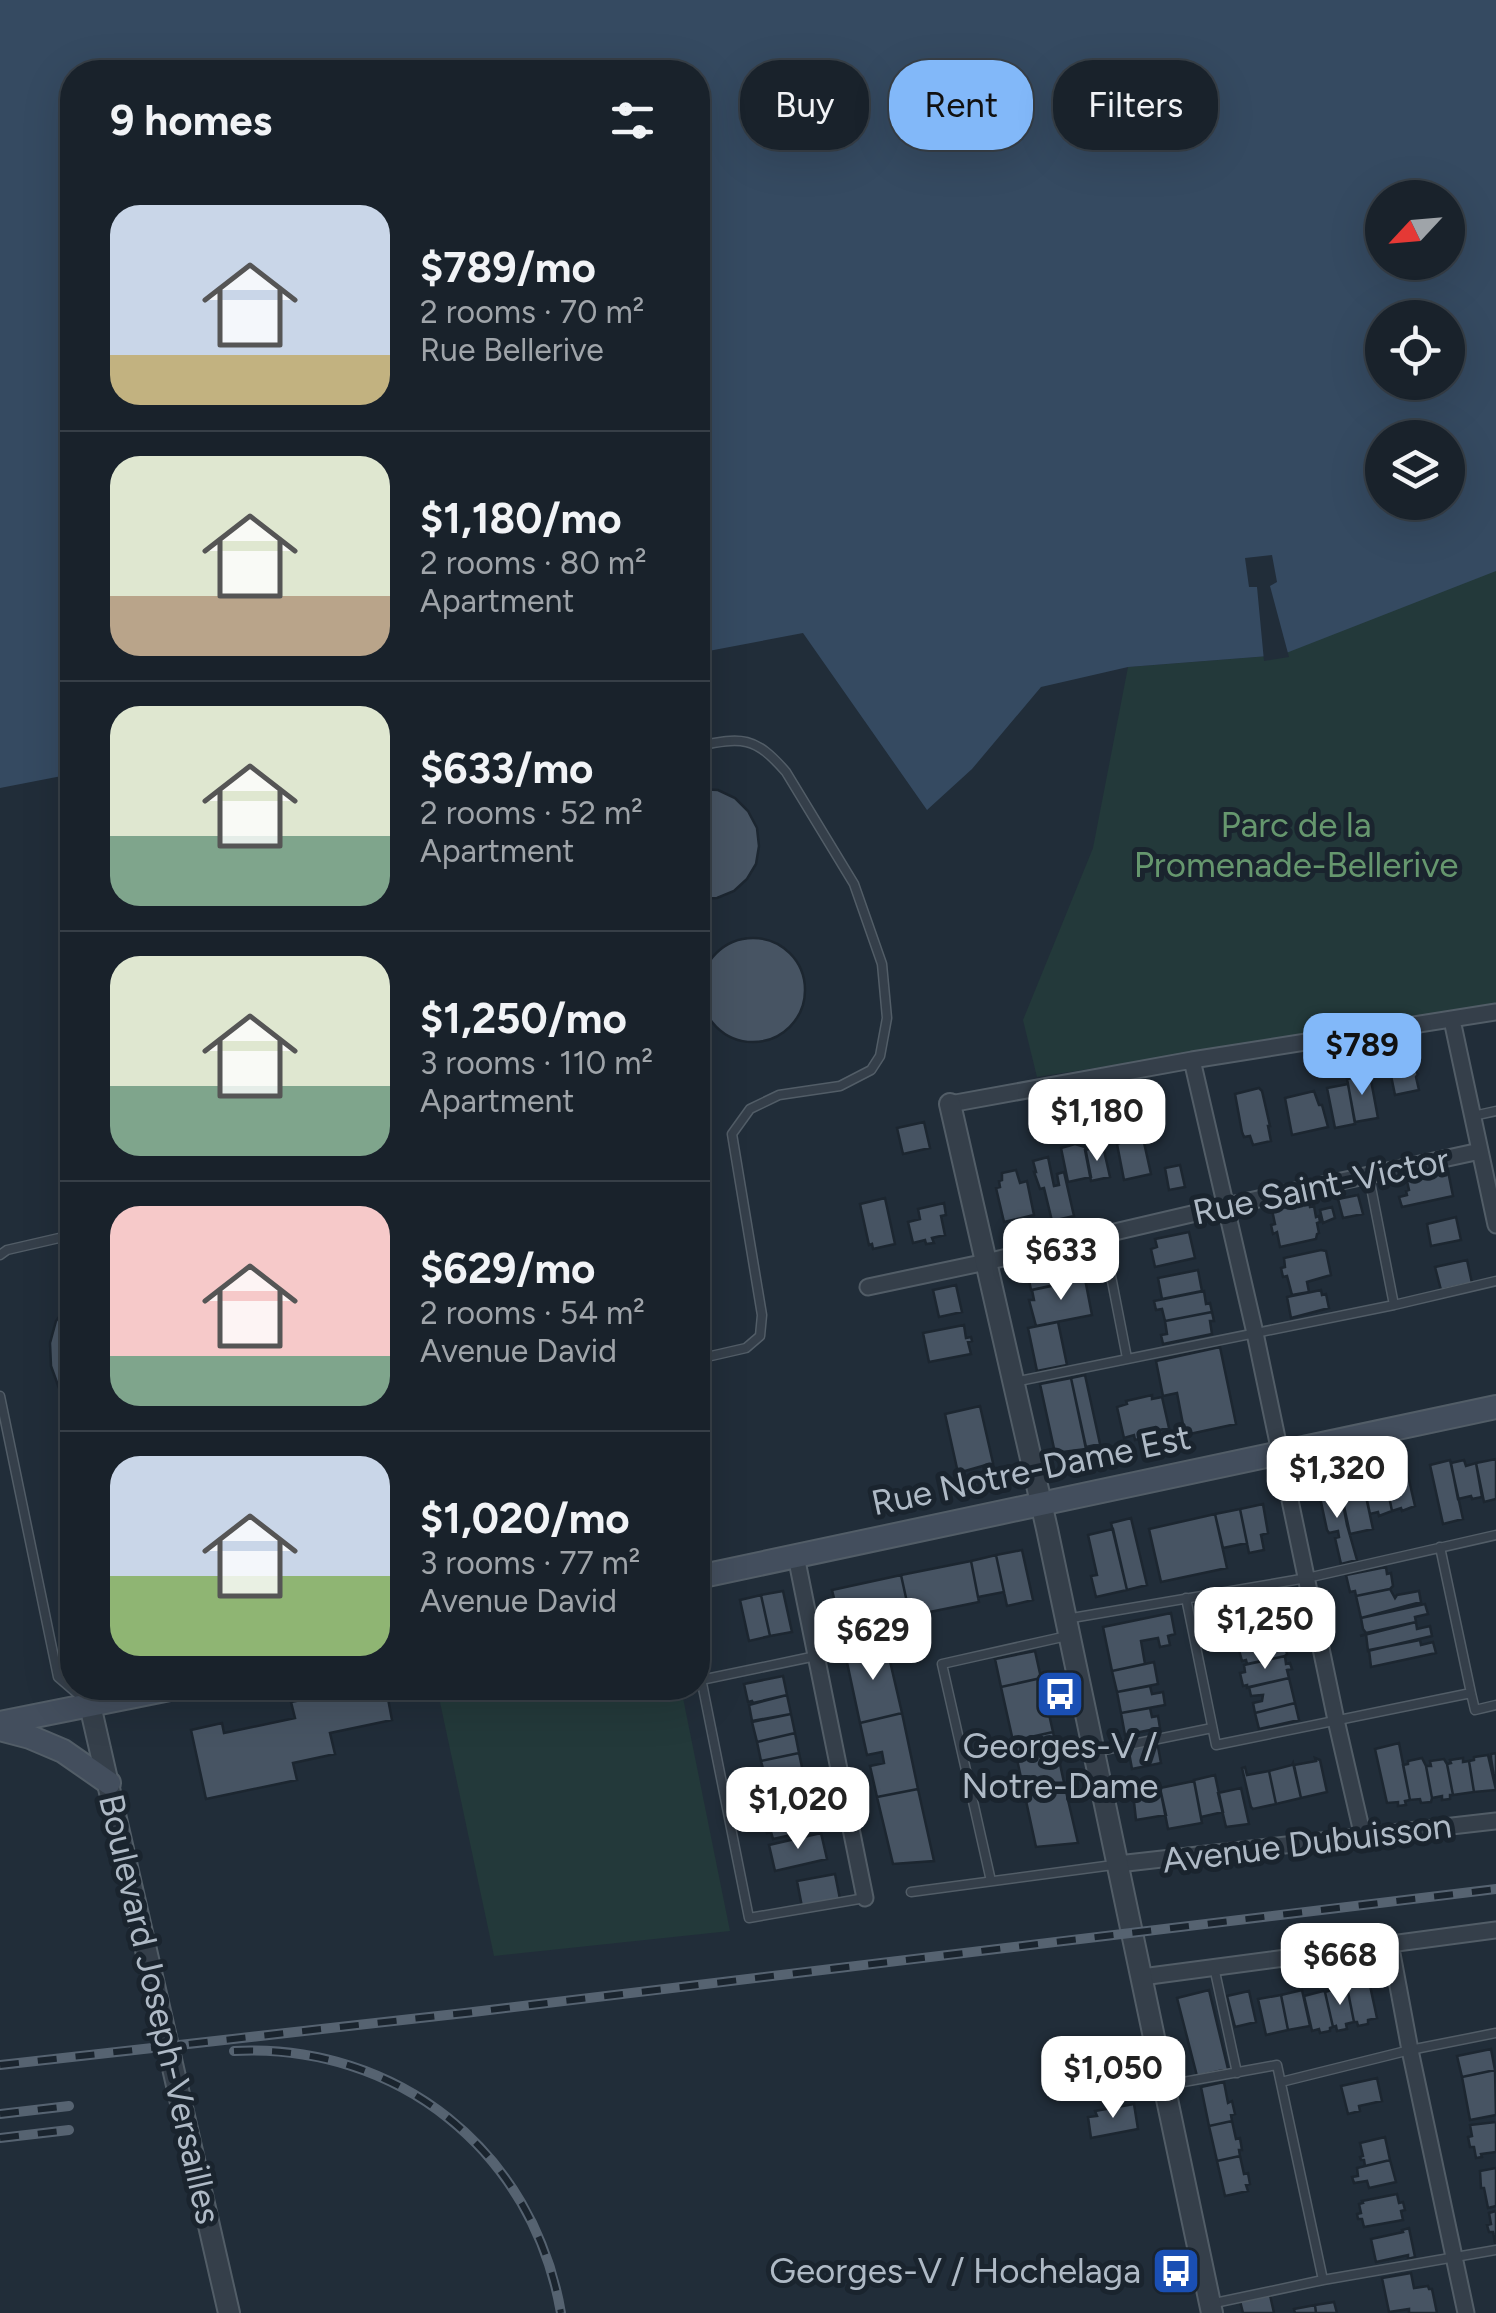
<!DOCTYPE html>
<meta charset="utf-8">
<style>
body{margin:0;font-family:Figtree,sans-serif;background:#222a33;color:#f1f3f6;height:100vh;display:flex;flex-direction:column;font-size:38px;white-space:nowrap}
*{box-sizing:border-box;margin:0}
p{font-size:32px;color:#9fa4a9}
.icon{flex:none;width:55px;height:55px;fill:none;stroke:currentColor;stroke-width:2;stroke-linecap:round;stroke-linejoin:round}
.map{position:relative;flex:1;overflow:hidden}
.sheet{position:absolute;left:60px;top:60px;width:650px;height:1640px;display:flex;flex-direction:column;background:#19222b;border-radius:40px;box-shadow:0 10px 40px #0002,0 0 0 2px #373f47}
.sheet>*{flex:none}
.hud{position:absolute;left:740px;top:60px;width:605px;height:90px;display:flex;gap:20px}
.needle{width:65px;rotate:244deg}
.fabs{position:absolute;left:1365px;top:180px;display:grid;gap:20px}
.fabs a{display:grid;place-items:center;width:100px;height:100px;border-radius:50%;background:#19222b;box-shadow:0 10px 40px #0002,0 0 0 2px #373f47;font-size:50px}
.price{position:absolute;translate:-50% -85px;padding:0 22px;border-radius:20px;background:#fff;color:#222;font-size:32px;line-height:65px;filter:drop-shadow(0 2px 5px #0008)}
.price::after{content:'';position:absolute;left:50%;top:60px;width:30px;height:22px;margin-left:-15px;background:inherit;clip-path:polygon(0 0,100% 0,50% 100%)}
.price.active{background:#82b8f9;color:#111}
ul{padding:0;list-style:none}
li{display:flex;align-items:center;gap:30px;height:250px;padding:0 50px}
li+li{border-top:2px solid #373f47}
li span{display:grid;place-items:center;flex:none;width:280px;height:200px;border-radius:30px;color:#555}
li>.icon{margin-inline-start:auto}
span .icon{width:120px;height:120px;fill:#fffc;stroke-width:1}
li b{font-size:42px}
h2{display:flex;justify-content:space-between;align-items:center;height:120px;padding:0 50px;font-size:42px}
.chip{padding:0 35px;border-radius:40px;background:#19222b;box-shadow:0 10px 40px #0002,0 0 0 2px #373f47;font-size:35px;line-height:90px}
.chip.active{background:#82b8f9;color:#111}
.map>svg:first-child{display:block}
</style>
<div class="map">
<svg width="1496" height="2313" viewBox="0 0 1496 2313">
<rect width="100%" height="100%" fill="#212d39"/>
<!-- green -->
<path fill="#23393a" d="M1496 556V1006L1037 1077 1023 1020 1093 848 1128 667 1281 655Z
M437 1688H681L730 1931 494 1956Z"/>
<!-- water -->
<path fill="#354a61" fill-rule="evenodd" d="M0 0H1496V571L1281 655 1128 667 1041 687 972 769 927 810 803 633 698 653V72H72V774L0 788ZM1382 198H1448V262H1382ZM1382 318H1448V382H1382ZM1382 438H1448V502H1382Z"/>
<!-- pier -->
<path fill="#212d39" d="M1272 555 1277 582 1270 586 1289 657 1264 661 1257 587H1249L1245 558Z"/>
<!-- building -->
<path fill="#475463" stroke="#1c2630" stroke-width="2.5" d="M698 789 718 790 735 798 748 811 757 828 759 846 756 864 747 879 734 891 717 898 698 899Z
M701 990a52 52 0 1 1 104 0a52 52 0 1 1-104 0Z
M1411 1055 1414 1069 1418 1074 1416 1077 1419 1090 1395 1095 1388 1061Z
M1370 1075 1378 1118 1355 1122 1347 1079Z
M1348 1084 1355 1124 1335 1128 1327 1088Z
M1259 1088 1262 1091 1270 1126H1268L1271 1141 1253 1145 1250 1136 1244 1137 1242 1132 1235 1094Z
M1314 1091 1319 1105H1322L1328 1127 1292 1135 1285 1098Z
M924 1122 930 1148 903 1154 897 1128Z
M1137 1134 1138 1139 1143 1138 1151 1174 1124 1180 1117 1144 1122 1142 1121 1138Z
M1075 1144 1085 1147 1091 1177 1068 1182 1061 1148Z
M1103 1146 1110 1177 1091 1181 1085 1150Z
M1048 1157 1054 1186 1059 1185 1057 1174 1064 1172 1074 1216 1052 1221 1044 1188 1040 1189 1034 1172H1036L1033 1161Z
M1180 1165 1185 1187 1169 1190 1165 1168Z
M1016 1170 1020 1183 1027 1181 1034 1215 1004 1222 996 1188 1000 1187 999 1181 1002 1180V1173Z
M1448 1171 1453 1196 1402 1207 1399 1197 1407 1195 1406 1191 1409 1190 1407 1181Z
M1358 1195 1363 1214 1343 1218 1338 1199Z
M885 1198 895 1244 873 1249 872 1244 869 1245 860 1204Z
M1309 1202 1310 1207 1314 1206 1316 1217 1319 1216 1320 1222 1317 1223 1319 1233 1317 1234 1316 1239 1280 1247 1277 1232 1273 1234 1271 1225 1275 1224 1272 1210Z
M944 1203 946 1215 941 1216 945 1235 932 1238 934 1243 926 1244 925 1240 913 1243 908 1222 920 1219 918 1209Z
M1332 1207 1335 1218 1323 1223 1320 1210Z
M1456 1217 1461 1240 1431 1246 1427 1224Z
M1189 1232 1195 1258 1155 1267 1151 1249 1157 1247 1155 1239Z
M1321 1250 1326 1251 1331 1275 1307 1282 1309 1292 1292 1295 1287 1276 1283 1277 1281 1268 1285 1267 1284 1258Z
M1063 1254 1064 1257H1067L1072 1278 1068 1279 1069 1282 1031 1290 1029 1280 1026 1281 1024 1273 1028 1272 1025 1262Z
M1467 1260 1472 1283 1441 1290 1435 1267Z
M1198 1270 1202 1291 1162 1299 1158 1278Z
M1085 1279 1092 1315 1036 1326 1029 1300H1034L1032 1290Z
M956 1285 962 1312 939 1317 933 1290Z
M1321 1290 1322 1295 1326 1294 1329 1308 1291 1318 1287 1297Z
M1204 1291 1206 1304 1210 1303 1212 1312 1165 1321 1162 1309 1156 1310 1154 1301Z
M72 1300V1403L59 1388 51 1366 50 1343 56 1321Z
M1212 1312 1214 1321H1210L1212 1334 1163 1344 1161 1335 1167 1334 1165 1321Z
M1058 1322 1067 1365 1037 1371 1028 1328Z
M964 1325 966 1338 971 1337 972 1341 968 1342 971 1354 929 1362 923 1333Z
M1220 1347 1236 1424 1185 1435 1177 1393 1163 1396 1156 1361Z
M1085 1375 1100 1444 1086 1447 1071 1378Z
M1071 1378 1086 1449 1055 1453 1040 1384Z
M1152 1395V1399L1162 1397 1169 1428 1159 1430 1160 1434 1151 1436V1432L1143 1434V1438L1135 1440 1134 1435 1124 1438 1117 1407 1127 1404 1126 1401Z
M980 1406 993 1463 958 1473 945 1414Z
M1496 1459V1499L1484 1502 1476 1463Z
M1450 1460 1463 1519 1443 1524 1430 1465Z
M1464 1460 1466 1466 1476 1463 1482 1497 1472 1499 1471 1496 1458 1499 1451 1463Z
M1406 1467 1415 1506 1402 1511 1401 1508 1392 1511 1384 1472Z
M1384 1472 1392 1511 1379 1516 1378 1512 1370 1514 1362 1478Z
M1362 1478 1373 1529 1350 1534 1339 1483Z
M1339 1483 1347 1525 1357 1560 1341 1564 1335 1538 1339 1537 1338 1531 1329 1533 1327 1530 1318 1488Z
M1263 1504 1268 1533 1261 1535 1264 1550 1249 1553 1240 1509Z
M1240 1509 1247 1543 1223 1548 1215 1514Z
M1215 1514 1227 1568 1161 1582 1149 1529Z
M1131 1518 1147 1585 1127 1590 1111 1523Z
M1113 1529 1127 1590 1096 1597 1091 1576 1097 1575 1088 1535Z
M1022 1550 1033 1600 1007 1606 996 1555Z
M996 1555 1004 1592 978 1597 971 1561Z
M971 1561 979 1602 910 1616 901 1575Z
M1386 1567 1387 1574 1391 1573 1393 1586 1390 1589 1356 1596 1355 1591 1350 1592 1346 1575Z
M901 1575 910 1616 842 1631 832 1590Z
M1390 1589 1395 1598 1397 1595 1419 1591 1421 1602 1361 1618 1356 1596Z
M783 1591 792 1632 770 1636 761 1595Z
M1272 1591 1277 1613 1239 1622 1235 1602Z
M761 1595 770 1636 749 1641 740 1600Z
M1425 1604 1428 1614 1415 1617 1416 1622 1366 1633 1363 1629 1361 1618Z
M1171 1613 1175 1634 1168 1636 1170 1645 1160 1647 1158 1638 1141 1641 1145 1664 1112 1671 1103 1627Z
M1277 1613 1282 1635 1242 1645V1642L1238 1643 1234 1623Z
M1416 1622 1417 1629 1430 1626 1432 1636 1368 1651 1366 1634 1360 1636Z
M1282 1635 1287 1654 1285 1656 1247 1664 1246 1660 1242 1661 1239 1650 1244 1649 1242 1645Z
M1420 1640 1421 1645 1433 1642 1436 1653 1371 1667 1369 1650Z
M886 1644 902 1713 860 1723 845 1653Z
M1035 1651 1041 1678 1001 1687 995 1659Z
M1285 1656 1286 1664 1290 1663 1292 1669 1287 1670 1289 1678 1247 1688V1685L1243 1686 1240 1673 1245 1672 1244 1665Z
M1154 1662 1158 1684 1117 1692 1112 1671Z
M783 1676 787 1695 753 1703 752 1701 748 1702 744 1684Z
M1041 1678 1053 1732 1013 1741 1001 1687Z
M1289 1678 1295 1703 1255 1713 1253 1703 1262 1701 1263 1695 1251 1696 1249 1687Z
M1150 1686 1152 1694 1163 1692 1165 1705 1121 1713 1117 1692Z
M362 1688H386L392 1720 330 1733 335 1754 293 1763 297 1780 206 1799 191 1730 222 1723 224 1733 295 1718 291 1702Z
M787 1695 791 1714 752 1721 749 1705Z
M1295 1703 1299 1720 1259 1729 1255 1713Z
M1150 1708 1152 1717 1158 1716 1160 1728 1125 1735 1121 1713Z
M902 1713 918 1789 877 1797 870 1766 884 1763 882 1752 867 1755 860 1723Z
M791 1714 795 1733 757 1742 752 1722Z
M1053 1732 1065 1787 1025 1796 1013 1741Z
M795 1733 799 1753 761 1761 757 1742Z
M1157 1741 1161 1763 1132 1769 1128 1747Z
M1399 1743 1410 1800 1405 1801 1406 1805 1398 1806V1802L1387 1803 1375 1749Z
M799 1753 803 1772 766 1780 761 1761Z
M1496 1753V1790L1491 1758V1754Z
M1488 1755 1496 1790 1474 1792 1469 1761 1474 1760V1757Z
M1315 1758 1320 1760 1327 1792 1301 1798 1294 1765 1316 1761Z
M1422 1758 1426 1766 1432 1798 1431 1802 1421 1803 1420 1799 1410 1800 1403 1765 1408 1764V1761Z
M1463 1758V1762L1469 1761 1474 1792 1453 1795 1447 1764 1451 1763 1450 1760Z
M1444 1759 1447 1764 1453 1795H1450V1799L1442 1800V1796L1432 1798 1426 1766H1431L1430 1761Z
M1293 1763 1301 1798 1276 1804 1269 1771 1292 1765Z
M1245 1767 1247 1775 1269 1771 1276 1804 1253 1809 1251 1807 1242 1768Z
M803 1772 807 1790 782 1796 778 1786 771 1788 772 1791 765 1792 763 1786 767 1785 766 1780Z
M1215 1775 1223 1812 1201 1817 1194 1780Z
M1194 1781 1202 1823 1168 1829 1160 1788Z
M1065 1787 1078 1843 1036 1847 1025 1796Z
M1160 1788 1166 1815 1136 1820 1133 1793Z
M1241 1788 1249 1824 1226 1827 1218 1793Z
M918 1789 934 1861 893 1864 877 1797Z
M807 1790 812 1809 781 1816 778 1804 784 1803 782 1796Z
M814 1809 818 1829 773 1839 771 1832 767 1833 764 1824 770 1823 769 1819Z
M821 1833 827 1859 775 1871 769 1845Z
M835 1874 840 1899 802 1907 797 1881Z
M1369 1981 1377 2018 1368 2020V2024L1358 2026 1357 2022H1354L1347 1987Z
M1344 1986 1347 1987 1354 2022 1346 2024 1347 2029 1337 2031 1336 2026 1333 2027 1325 1992Z
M1209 1990 1228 2069 1197 2076 1177 1998Z
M1302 1990 1310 2026 1288 2030 1281 1995Z
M1249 1991 1256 2022 1235 2027 1227 1996Z
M1323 1991 1325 1992 1333 2027 1330 2028V2031L1320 2033 1319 2029 1312 2031 1304 1996Z
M1281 1995 1288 2030 1266 2035 1258 1999Z
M1491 2049 1495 2070 1462 2077 1457 2056Z
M1495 2070 1496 2115 1470 2120 1462 2077Z
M1377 2078 1382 2101 1359 2106 1360 2111 1348 2114 1341 2086Z
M1224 2082 1228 2103 1232 2101 1235 2114 1231 2115 1232 2121 1209 2126 1201 2087Z
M1134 2104 1138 2129 1091 2138 1088 2117 1097 2116 1095 2111Z
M1232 2121 1236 2139 1240 2138 1242 2150H1239L1240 2156 1217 2161 1209 2126Z
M1496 2122V2152L1481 2154 1482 2157 1476 2158 1474 2147H1470L1468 2137 1472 2136 1470 2125Z
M1385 2137 1390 2160 1365 2166 1364 2160H1361L1360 2157 1363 2156 1360 2143Z
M1240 2156 1244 2174 1248 2173 1250 2184 1246 2185 1248 2191 1225 2196 1217 2161Z
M1390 2160 1396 2182 1369 2188 1367 2181 1354 2183 1352 2177 1358 2176 1357 2168Z
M1496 2168V2206L1488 2208 1484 2188H1481L1480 2171Z
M1397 2194 1399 2203 1403 2202 1405 2210 1401 2211 1403 2220 1364 2227 1362 2219H1358L1357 2214 1361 2213 1359 2204 1363 2203 1362 2201Z
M1496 2211V2242L1495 2243 1493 2232H1489L1487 2225 1491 2224 1489 2213Z
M1409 2228 1415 2257 1408 2259V2255L1376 2262 1371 2239 1403 2232 1402 2230Z
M1411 2273 1414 2288 1428 2286 1429 2289H1432L1437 2313H1409V2309L1389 2312 1382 2278Z
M1270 2295 1274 2313H1243L1240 2301Z
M1334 2302 1337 2313H1316L1315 2305Z
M1315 2305 1316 2313H1295L1294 2309Z"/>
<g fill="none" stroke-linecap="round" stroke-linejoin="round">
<!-- service casing -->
<g stroke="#525d67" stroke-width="11">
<path id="service" d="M698 746C742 737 755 736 786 772L854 884 882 964 887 1018 880 1056 871 1070 840 1086 779 1095 750 1109 732 1134 762 1315 760 1336 746 1348 698 1359
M1473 1116 1496 1111
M1369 1177 1394 1305 1496 1281
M1103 1235 1127 1358
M0 1255 7 1250 72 1235
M1014 1382 1394 1305
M0 1396 58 1677 87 1702
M1186 1598 1216 1745 1471 1693 1440 1547
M1066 1619 1307 1578 1496 1535
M698 1663 749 1918 865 1898
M701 1680 816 1656
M1471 1693 1475 1710 1496 1705
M1094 1752 1212 1728
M991 1881 942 1664 1067 1636
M911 1892 1113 1865
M1214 1967 1237 2073
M1281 2082 1410 2050 1496 2033
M1167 2085 1277 2065 1323 2280 1210 2304
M1323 2280 1496 2250"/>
</g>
<!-- minor casing -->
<g stroke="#525d67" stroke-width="19">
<path id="minor" d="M1452 1020 1496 1225
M1192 1060 1255 1333 1336 1720 1363 1837
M950 1104 1192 1060 1496 1012
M868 1287 986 1262 1226 1206 1480 1151
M796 1556 865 1898
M1118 1864 1496 1821
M1390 1943 1410 2050 1466 2313
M1142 1977 1496 1930"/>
</g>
<!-- tertiary casing -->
<g stroke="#525d67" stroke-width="24">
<path id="tertiary" d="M950 1104 1047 1529 1212 2313
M90 1705 229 2313"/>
</g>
<!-- secondary casing -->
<g stroke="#525d67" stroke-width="26">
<path id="secondary" d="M698 1577 1496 1407
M0 1723 175 1688
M0 1729 30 1737 63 1751 109 1783"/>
</g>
<!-- service -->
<use href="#service" stroke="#353f4a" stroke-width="8"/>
<!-- minor -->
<use href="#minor" stroke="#353f4a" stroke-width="15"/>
<!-- tertiary -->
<use href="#tertiary" stroke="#353f4a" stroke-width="20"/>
<!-- secondary -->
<use href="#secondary" stroke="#434e5d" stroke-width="22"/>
<!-- rail casing -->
<g stroke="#566371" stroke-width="10">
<path id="rail" d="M234 2051C398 2043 533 2151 561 2313
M0 2065 465 2013 1496 1889
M0 2114 69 2106
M0 2138 69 2130"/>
</g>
<!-- rail -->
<use href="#rail" stroke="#1a242e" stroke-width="6" stroke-dasharray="19" stroke-linecap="butt"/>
</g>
<!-- icons -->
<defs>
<g id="bus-square" transform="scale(2.5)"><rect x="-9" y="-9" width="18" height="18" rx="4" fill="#1a4fb4" stroke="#1a242e"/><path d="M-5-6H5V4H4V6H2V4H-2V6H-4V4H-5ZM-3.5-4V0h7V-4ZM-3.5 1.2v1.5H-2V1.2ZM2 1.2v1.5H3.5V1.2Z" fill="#fff"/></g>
</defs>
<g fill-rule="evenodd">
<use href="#bus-square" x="1060" y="1694"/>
<use href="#bus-square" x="1176" y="2271"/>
</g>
<g text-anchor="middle" stroke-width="10" stroke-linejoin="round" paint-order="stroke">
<!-- park labels -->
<g font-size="35" fill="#66976e" stroke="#1a242e">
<text x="1296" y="837">Parc de la<tspan x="1296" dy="40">Promenade-Bellerive</tspan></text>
</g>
<!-- street labels -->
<g font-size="35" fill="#afbac6" stroke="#1a242e">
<text transform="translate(1321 1186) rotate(-12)" y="12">Rue Saint-Victor</text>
<text transform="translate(1031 1470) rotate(-12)" y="12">Rue Notre-Dame Est</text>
<text transform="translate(1307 1843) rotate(-7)" y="12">Avenue Dubuisson</text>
<text transform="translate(160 2009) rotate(77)" y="12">Boulevard Joseph-Versailles</text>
</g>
<!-- poi labels -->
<g font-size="35" fill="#afbac6" stroke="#1a242e">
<text x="1060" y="1758">Georges-V /<tspan x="1060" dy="40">Notre-Dame</tspan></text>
<text x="1141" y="2283" text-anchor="end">Georges-V / Hochelaga</text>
</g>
</g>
</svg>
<div class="fabs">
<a><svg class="needle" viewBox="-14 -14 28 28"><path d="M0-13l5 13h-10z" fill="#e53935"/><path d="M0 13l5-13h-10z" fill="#9fa4a9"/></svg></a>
<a><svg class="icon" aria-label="locate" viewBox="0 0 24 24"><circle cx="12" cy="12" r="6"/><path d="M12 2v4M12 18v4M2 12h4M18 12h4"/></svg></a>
<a><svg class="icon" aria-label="layers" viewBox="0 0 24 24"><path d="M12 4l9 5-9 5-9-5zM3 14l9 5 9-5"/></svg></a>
</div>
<b class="price active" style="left:1362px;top:1098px">$789</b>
<b class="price" style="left:1097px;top:1164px">$1,180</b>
<b class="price" style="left:1061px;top:1303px">$633</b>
<b class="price" style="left:1337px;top:1521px">$1,320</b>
<b class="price" style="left:1265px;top:1672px">$1,250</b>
<b class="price" style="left:873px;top:1683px">$629</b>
<b class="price" style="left:798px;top:1852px">$1,020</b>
<b class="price" style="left:1340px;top:2008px">$668</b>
<b class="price" style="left:1113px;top:2121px">$1,050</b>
<div class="hud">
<a class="chip">Buy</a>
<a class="chip active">Rent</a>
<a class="chip">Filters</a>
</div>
<section class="sheet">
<h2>9 homes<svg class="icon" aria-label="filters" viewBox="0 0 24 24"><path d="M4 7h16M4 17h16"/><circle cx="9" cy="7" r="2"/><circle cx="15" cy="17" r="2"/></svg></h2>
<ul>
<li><span style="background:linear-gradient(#c9d6e8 75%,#c2b280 0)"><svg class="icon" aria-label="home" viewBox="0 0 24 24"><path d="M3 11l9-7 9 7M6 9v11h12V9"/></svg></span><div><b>$789/mo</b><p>2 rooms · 70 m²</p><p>Rue Bellerive</p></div></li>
<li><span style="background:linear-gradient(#dfe7d0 70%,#b9a48a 0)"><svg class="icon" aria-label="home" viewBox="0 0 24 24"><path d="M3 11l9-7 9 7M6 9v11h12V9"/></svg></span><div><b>$1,180/mo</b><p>2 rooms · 80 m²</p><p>Apartment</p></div></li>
<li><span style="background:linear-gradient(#dfe7d0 65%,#7fa58c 0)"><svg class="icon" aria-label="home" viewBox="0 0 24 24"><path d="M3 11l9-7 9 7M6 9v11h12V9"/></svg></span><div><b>$633/mo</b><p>2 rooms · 52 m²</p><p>Apartment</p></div></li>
<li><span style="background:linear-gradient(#dfe7d0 65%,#7fa58c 0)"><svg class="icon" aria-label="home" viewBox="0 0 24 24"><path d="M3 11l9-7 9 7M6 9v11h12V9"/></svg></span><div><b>$1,250/mo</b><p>3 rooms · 110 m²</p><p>Apartment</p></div></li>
<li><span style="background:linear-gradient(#f6c9c9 75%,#7fa58c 0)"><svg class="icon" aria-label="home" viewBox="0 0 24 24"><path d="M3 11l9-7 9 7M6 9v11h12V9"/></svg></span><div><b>$629/mo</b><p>2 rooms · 54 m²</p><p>Avenue David</p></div></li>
<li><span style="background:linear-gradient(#c9d6e8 60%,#8fb573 0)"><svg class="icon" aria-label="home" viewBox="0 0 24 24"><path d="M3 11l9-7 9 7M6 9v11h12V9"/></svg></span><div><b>$1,020/mo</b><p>3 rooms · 77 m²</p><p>Avenue David</p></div></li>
</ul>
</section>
</div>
